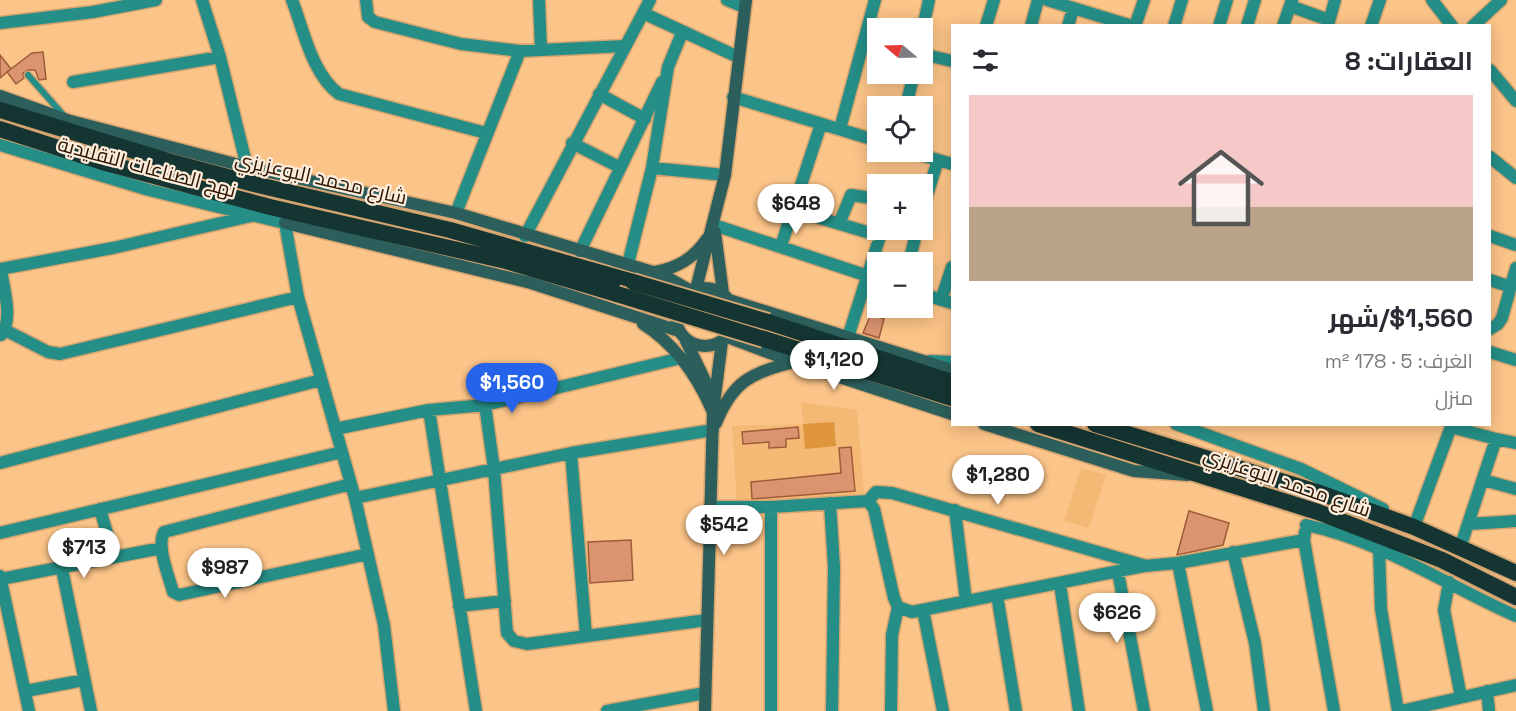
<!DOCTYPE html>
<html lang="ar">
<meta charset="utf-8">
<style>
body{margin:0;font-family:"Space Grotesk",Cairo,sans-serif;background:#f2f2f3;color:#2b2b33;direction:rtl;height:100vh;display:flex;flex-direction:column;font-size:22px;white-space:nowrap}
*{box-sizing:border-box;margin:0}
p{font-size:20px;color:#7c7c81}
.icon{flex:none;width:33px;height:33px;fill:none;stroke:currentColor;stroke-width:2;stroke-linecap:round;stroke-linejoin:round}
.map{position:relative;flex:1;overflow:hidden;direction:ltr}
.details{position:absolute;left:951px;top:24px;width:540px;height:402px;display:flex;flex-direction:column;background:#fff;border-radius:0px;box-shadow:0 3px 15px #0003;direction:rtl}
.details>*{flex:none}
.needle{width:39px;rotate:289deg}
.controls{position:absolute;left:867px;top:18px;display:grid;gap:12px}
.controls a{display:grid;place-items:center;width:66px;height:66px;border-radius:0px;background:#fff;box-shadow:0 3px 15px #0003;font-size:30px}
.price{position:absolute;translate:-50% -51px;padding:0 14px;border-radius:21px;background:#fff;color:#222;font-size:20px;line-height:39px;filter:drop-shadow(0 2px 3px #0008)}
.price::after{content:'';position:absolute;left:50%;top:36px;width:18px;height:14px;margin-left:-9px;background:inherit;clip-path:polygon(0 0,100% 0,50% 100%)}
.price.active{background:#2563eb;color:#fff}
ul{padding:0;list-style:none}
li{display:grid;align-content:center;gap:12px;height:318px;padding:0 18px}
li span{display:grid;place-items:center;height:186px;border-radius:0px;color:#555}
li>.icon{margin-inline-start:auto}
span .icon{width:108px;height:108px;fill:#fffc;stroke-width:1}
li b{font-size:26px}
h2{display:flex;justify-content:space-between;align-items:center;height:72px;padding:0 18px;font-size:26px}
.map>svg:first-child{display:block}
</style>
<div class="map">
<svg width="1516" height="711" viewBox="0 0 1516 711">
<rect width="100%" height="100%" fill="#fbc488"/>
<!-- built -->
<path fill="#f5b976" d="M801 402 857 410 864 493 737 504 732 426 803 424Z
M1081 468 1106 475 1089 528 1064 521Z"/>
<!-- green -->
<path fill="#df963d" d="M834 422 836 446 805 449 803 424Z"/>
<!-- building -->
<path fill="#db9470" stroke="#9e5c39" stroke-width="1.5" d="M43 52 46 79 39 80 35 70H28L23 73 24 78 16 84 7 72 32 53Z
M0 55 11 69 0 78Z
M871 314 884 319 879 338 863 333Z
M798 427 799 438 786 439V447L769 448V442L743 444 742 432Z
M851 447 855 491 752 499 751 482 841 473 839 448Z
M1189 511 1229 523 1223 545 1177 555Z
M631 540 633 580 590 583 588 542Z"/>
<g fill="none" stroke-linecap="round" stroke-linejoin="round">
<!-- service casing -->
<g stroke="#d5a470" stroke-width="9">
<path id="service" d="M28 75 65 117"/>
</g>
<!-- minor casing -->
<g stroke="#d5a470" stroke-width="15">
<path id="minor" d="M202 0 220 57 247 167
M292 0C304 31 312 74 339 94L486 133
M366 0 368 17 375 22 461 44 520 51 456 213
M539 0 541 50
M727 0 744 7
M1047 0 1132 26
M1432 0 1452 26
M1290 6 1329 20
M643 13 738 57
M0 23 93 12 156 0
M1328 25 1335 0
M986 26 994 0
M1031 26 1038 0
M1068 26 1073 9
M1135 26 1144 0
M1174 26 1182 0
M1219 26 1227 0
M1247 26 1255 0
M1283 26 1292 0
M1371 26 1380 0
M1473 26 1501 0
M922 32 929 0
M520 51 625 46
M922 54 952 61
M1490 70 1516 101
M73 82 220 57
M599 94 645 119
M733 97 878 141
M906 106 914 74
M840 129 875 0
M572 143 619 167
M0 145 149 190 285 223 298 297 355 498 384 625 394 711
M910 152 952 164
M1490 157 1516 178
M652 168 725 175
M793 210 880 236
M922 211 938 160
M839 224 851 195 878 199
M714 225 868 276
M525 236 650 0
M1490 236 1516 245
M781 246 821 124
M580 251 662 82
M909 262 917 230
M628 264 652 168 668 67 682 33
M0 269 113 248 251 216
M1490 280 1511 287
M922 294 952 303
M941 300 952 267
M1490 329 1498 324 1502 318 1516 268
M5 330 48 352 60 354 298 297
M1 335C14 319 3 287 1 269
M848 337 882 230
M1490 352 1516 360
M930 361 952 362
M485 405 494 469 507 633 514 641 527 644 707 620
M429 410 476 711
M1176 424 1301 469 1383 509
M1451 427 1496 439
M335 429 429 410 485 405 681 358
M571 453 586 636
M0 463 321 380
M1483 480 1516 489
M351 484 164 532C156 547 169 576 173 592L179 595 368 554
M355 498 571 453 713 430
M868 501 876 492 892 493 1143 565
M830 503 834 567 832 711
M710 507H771L868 501 874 509 894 598 898 607 912 612 1144 566 1178 563 1304 540
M100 509 114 557
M955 510 966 601
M1408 524 1414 527 1452 424
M1469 524 1516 521
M1306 525C1382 541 1446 585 1516 616
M1305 532 1304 540 1334 711
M0 533 342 452
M1460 548 1496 439 1516 443
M1379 549 1381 609 1398 711
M1233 552 1255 643 1264 711
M1178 563 1207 711
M62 569 91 711
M1118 572 1144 711
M0 576 29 711
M1 579 162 548
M1449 582 1444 610 1461 697
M1060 584 1079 711
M997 595 1016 711
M459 606 505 601
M923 610 943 711
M26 691 84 680
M1487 691 1489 711
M607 711 705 693
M771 711V507
M891 711 892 635 898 607
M1401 711 1516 685"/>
</g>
<!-- secondary casing -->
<g stroke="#d5a470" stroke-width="15">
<path id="secondary" d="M0 96 67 120 247 167 456 213 663 275 691 291
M285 223 531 283 679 331
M715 232 723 293
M655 272C678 268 694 258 707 239
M676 317a29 29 0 1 1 58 0a29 29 0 1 1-58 0Z
M696 289 725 175 746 0
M729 300 952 370
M643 324C675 344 697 376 712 410
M727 337 794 362 952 414
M686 341 711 393
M716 423C733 381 751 373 794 362
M984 424 1134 471 1188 475
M705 711 713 412 722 341"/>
</g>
<!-- trunk casing -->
<g stroke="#d5a470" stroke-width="20">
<path id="trunk" d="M0 110 168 161 254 184 450 230 633 282
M0 129 102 162 184 184 270 207 506 261 617 294
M768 322 952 382
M764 339 952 398
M1038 424 1318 512 1442 560 1516 597
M1095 424 1320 493 1414 527 1516 573"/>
</g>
<!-- service -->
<use href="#service" stroke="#258e86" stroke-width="6"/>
<!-- minor -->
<use href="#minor" stroke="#258e86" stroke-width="12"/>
<!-- secondary -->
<use href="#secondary" stroke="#2c5f5b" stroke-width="12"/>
<!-- trunk -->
<use href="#trunk" stroke="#143532" stroke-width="16"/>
<!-- trunk-bridge casing -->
<g stroke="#d5a470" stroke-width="20" stroke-linecap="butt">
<path id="trunk-bridge" d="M633 282 768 322
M617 294 764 339"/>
</g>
<!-- trunk-bridge -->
<use href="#trunk-bridge" stroke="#143532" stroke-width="16"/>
</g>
<g text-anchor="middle" stroke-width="4.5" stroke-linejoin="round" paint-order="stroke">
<!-- street labels -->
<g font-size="20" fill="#291500" stroke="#feeddc">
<text transform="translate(147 167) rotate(15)" y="7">نهج الصناعات التقليدية</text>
<text transform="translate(321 178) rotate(13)" y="7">شارع محمد البوعزيزي</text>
<text transform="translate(1287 482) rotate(19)" y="7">شارع محمد البوعزيزي</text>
</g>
</g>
</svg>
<div class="controls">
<a><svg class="needle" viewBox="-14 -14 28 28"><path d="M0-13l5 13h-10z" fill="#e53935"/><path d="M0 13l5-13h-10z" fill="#7c7c81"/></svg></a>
<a><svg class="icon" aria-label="locate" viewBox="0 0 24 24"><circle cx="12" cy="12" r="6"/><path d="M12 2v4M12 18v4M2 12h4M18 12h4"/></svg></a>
<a>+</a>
<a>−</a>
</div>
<b class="price" style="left:796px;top:235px">$648</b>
<b class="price" style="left:834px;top:391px">$1,120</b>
<b class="price active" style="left:512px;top:414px">$1,560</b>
<b class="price" style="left:998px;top:506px">$1,280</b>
<b class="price" style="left:724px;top:556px">$542</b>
<b class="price" style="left:84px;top:579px">$713</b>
<b class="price" style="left:225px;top:599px">$987</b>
<b class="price" style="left:1117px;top:644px">$626</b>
<section class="details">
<h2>العقارات: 8<svg class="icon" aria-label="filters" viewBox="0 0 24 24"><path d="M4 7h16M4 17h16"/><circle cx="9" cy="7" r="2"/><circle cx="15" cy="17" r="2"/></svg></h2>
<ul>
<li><span style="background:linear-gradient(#f6c9c9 60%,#b9a48a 0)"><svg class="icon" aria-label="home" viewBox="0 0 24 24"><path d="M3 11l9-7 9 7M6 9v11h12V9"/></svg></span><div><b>$1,560/شهر</b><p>الغرف: 5 · 178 m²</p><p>منزل</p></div></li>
</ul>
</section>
</div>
